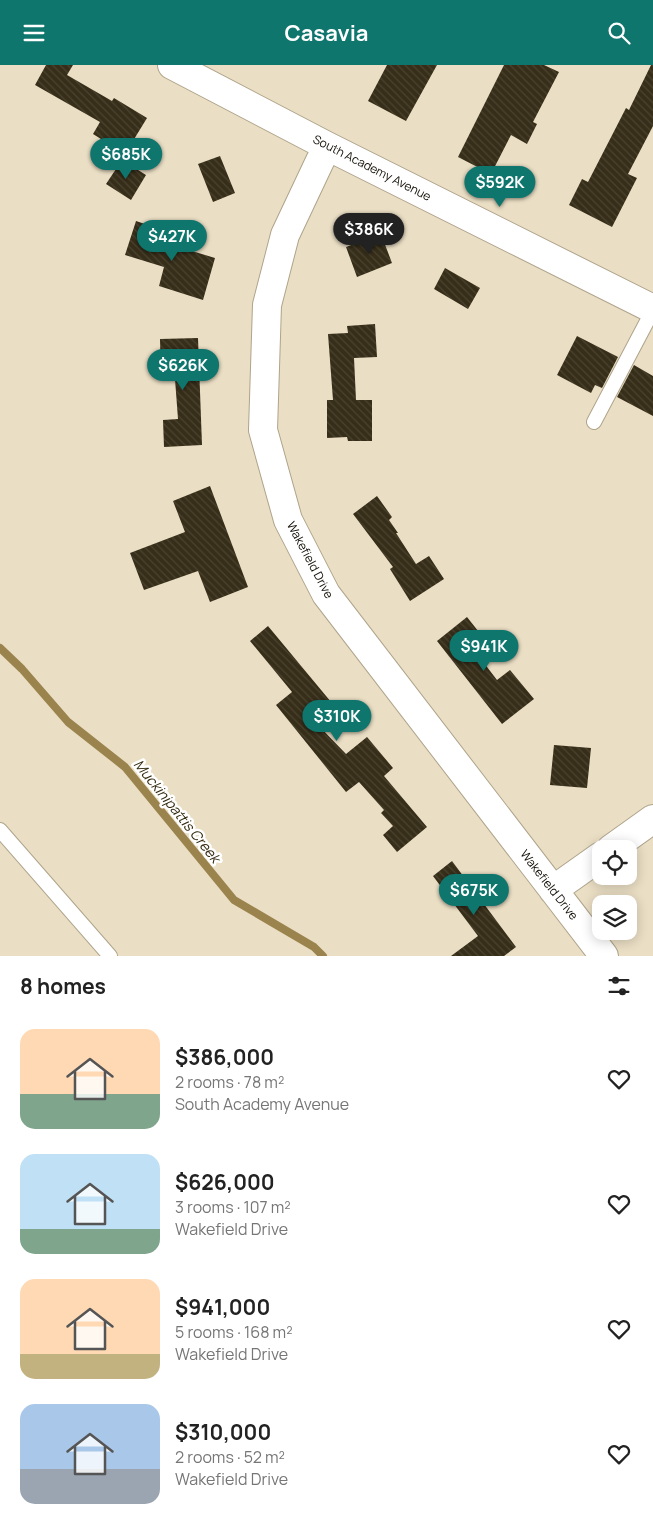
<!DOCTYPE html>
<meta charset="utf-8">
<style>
body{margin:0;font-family:Manrope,sans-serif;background:#f6f6f6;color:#222;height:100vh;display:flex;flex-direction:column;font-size:19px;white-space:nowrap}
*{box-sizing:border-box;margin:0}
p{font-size:16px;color:#767676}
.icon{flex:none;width:28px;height:28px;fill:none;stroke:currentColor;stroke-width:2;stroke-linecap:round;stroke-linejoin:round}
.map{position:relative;height:891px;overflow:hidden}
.sheet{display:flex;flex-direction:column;background:#fff;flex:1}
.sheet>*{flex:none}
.controls{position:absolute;left:592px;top:775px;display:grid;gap:10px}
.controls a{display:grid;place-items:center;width:45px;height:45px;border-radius:10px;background:#fff;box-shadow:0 2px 12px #0003;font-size:25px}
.price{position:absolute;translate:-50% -42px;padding:0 11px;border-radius:18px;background:#0f766e;color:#fff;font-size:16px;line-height:32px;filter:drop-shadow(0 1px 2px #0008)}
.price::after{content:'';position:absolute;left:50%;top:30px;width:15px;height:11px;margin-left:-8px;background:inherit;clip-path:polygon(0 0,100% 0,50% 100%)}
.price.selected{background:#222;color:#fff}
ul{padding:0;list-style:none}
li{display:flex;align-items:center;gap:15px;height:125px;padding:0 20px}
li span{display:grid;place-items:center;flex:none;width:140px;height:100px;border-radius:15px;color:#555}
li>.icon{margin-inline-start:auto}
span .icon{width:60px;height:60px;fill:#fffc;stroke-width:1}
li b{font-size:21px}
h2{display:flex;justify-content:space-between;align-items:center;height:60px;padding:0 20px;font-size:21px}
header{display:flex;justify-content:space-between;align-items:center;height:65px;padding:0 20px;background:#0f766e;color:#fff;font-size:22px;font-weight:700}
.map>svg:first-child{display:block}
</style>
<header><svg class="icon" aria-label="menu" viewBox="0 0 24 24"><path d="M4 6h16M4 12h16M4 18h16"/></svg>Casavia<svg class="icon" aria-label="search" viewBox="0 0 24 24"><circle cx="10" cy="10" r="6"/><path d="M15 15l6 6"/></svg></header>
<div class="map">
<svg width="653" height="891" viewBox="0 0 653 891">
<defs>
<pattern id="building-back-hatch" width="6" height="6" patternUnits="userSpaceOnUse" patternTransform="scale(1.25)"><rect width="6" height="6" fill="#372e19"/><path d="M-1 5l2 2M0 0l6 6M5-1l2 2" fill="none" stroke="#4a4330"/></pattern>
</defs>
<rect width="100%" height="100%" fill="#eadec4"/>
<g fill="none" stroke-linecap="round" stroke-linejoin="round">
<!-- stream -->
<path stroke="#9a834d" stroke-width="8" d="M0 583 22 604 68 657 125 702 234 835 314 882 323 891"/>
</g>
<!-- building -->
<path fill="url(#building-back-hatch)" d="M46 0H73L67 10 112 36 114 33 147 53 125 89 93 69 100 57 35 20Z
M387 0H437L406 56 368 36Z
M504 0H544L559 7 533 57 537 59 527 79 511 70 491 109 458 92Z
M651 0H653V61L628 109 637 113 612 162 569 140 582 114 588 117 626 43 629 45Z
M220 91 235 128 213 137 198 99Z
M122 95 146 110 131 135 106 119Z
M136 156 163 165 159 176 215 193 203 235 159 221 164 202 125 190Z
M381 169 392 198 357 212 346 182Z
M445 203 480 223 468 244 434 224Z
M375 259 377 292 354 293 356 335H372V376H348L347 372 327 373V335H333L328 269 348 268 347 261Z
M577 271 618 292 602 323 595 320 591 328 557 310Z
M198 273 202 380 164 382 163 355 178 354 175 314H161L160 274Z
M634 300 653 311V351L617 332Z
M210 421 248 522 210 537 198 506 144 525 130 488 185 467 173 436Z
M377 431 392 452 389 455 398 468H396L416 499 429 491 444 514 410 536 390 504 393 502 353 449Z
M467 552 486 576 474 585 497 615 510 605 534 634 502 659 437 576Z
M268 561 336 643 317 659 346 689 367 672 393 703 384 711 427 762 397 787 383 770 393 761 381 748 384 745 359 717 346 727 276 640 292 627 250 576Z
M554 680 591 683 587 723 550 720Z
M452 796 516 882 504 891H451L478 871 433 811Z"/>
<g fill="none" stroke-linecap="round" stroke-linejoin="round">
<!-- service casing -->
<g stroke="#afa48b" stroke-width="16">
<path id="service" d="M594 357 653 245
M0 765 110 891"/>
</g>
<!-- minor casing -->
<g stroke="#afa48b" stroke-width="30">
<path id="minor" d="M172 0 327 81 653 244
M327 81 285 170 267 240 263 365 288 455 326 529 604 891
M611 784 653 754
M553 825 601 791"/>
</g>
<!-- service -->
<use href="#service" stroke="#fff" stroke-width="14"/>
<!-- minor -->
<use href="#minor" stroke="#fff" stroke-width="28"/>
</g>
<g text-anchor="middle" stroke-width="5" stroke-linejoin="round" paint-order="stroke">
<!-- street labels -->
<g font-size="12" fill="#130f07" stroke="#fff">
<text transform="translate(372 103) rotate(27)" y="4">South Academy Avenue</text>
<text transform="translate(310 495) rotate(62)" y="4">Wakefield Drive</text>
<text transform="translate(549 820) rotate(52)" y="4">Wakefield Drive</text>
</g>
<!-- water labels -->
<g font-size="14" font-style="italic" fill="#342a10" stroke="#fff">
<text transform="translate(177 746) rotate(51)" y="5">Muckinipattis Creek</text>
</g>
</g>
</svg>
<div class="controls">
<a><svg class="icon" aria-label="locate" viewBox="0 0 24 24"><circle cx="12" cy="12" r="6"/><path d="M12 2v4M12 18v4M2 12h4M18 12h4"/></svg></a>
<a><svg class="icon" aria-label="layers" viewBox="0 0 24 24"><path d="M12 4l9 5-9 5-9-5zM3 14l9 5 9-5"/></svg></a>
</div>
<b class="price" style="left:126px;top:115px">$685K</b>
<b class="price" style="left:500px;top:143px">$592K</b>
<b class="price selected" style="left:369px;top:190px">$386K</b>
<b class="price" style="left:172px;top:197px">$427K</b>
<b class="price" style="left:183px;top:326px">$626K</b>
<b class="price" style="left:484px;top:607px">$941K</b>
<b class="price" style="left:337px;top:677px">$310K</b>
<b class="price" style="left:474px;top:851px">$675K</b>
</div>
<section class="sheet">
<h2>8 homes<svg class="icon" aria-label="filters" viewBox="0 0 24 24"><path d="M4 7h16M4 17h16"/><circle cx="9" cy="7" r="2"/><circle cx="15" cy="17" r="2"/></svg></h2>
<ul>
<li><span style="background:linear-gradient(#ffd9b3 65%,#7fa58c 0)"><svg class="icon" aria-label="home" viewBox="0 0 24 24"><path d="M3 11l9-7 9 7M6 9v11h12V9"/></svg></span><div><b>$386,000</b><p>2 rooms · 78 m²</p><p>South Academy Avenue</p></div><svg class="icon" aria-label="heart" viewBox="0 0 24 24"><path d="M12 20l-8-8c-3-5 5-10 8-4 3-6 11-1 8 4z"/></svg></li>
<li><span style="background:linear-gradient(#bfe0f5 75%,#7fa58c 0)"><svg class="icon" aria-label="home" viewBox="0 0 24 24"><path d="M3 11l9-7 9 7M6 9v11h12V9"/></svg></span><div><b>$626,000</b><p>3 rooms · 107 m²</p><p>Wakefield Drive</p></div><svg class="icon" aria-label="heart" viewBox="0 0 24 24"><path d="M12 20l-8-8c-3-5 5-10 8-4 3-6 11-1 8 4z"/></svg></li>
<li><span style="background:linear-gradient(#ffd9b3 75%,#c2b280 0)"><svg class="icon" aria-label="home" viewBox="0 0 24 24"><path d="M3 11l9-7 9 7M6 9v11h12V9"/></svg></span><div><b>$941,000</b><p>5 rooms · 168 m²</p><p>Wakefield Drive</p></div><svg class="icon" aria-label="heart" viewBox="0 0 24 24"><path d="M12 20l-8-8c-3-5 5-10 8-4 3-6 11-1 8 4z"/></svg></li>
<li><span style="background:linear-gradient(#a9c7e8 65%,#9aa5b1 0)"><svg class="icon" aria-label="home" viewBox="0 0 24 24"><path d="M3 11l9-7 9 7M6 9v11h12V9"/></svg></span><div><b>$310,000</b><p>2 rooms · 52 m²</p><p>Wakefield Drive</p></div><svg class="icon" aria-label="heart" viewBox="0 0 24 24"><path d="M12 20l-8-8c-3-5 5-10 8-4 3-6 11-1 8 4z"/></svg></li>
</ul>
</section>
